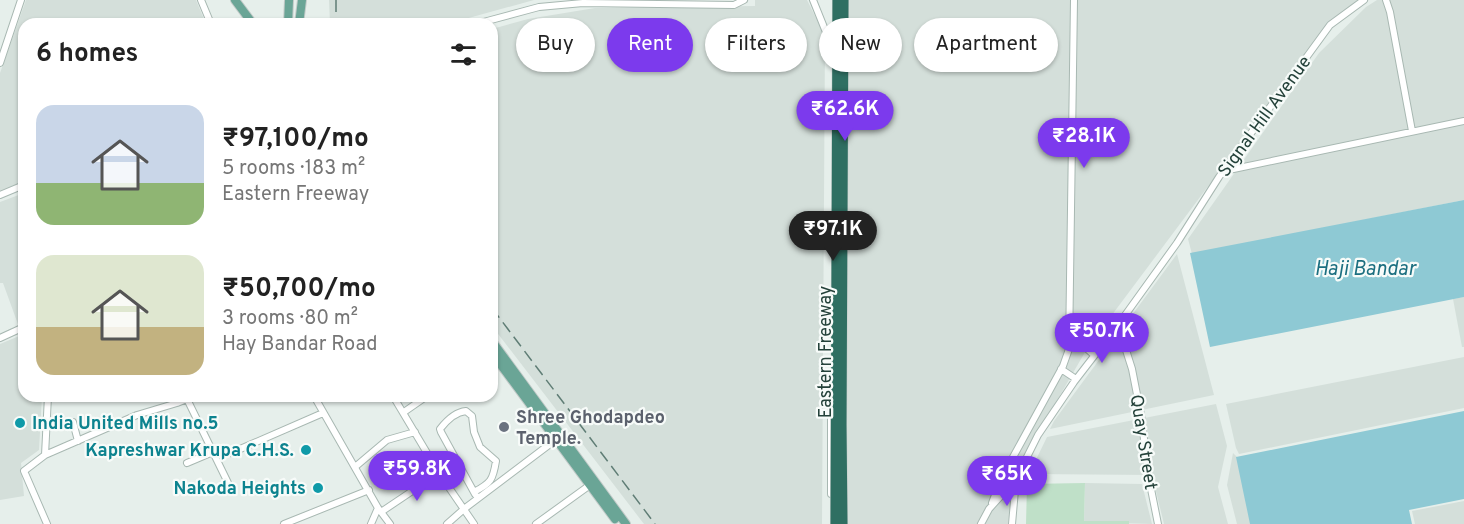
<!DOCTYPE html>
<meta charset="utf-8">
<style>
body{margin:0;font-family:Overpass,sans-serif;background:#f6f6f6;color:#222;height:100vh;display:flex;flex-direction:column;font-size:22px;white-space:nowrap}
*{box-sizing:border-box;margin:0}
p{font-size:20px;color:#767676}
.icon{flex:none;width:33px;height:33px;fill:none;stroke:currentColor;stroke-width:2;stroke-linecap:round;stroke-linejoin:round}
.map{position:relative;flex:1;overflow:hidden}
.side{position:absolute;left:18px;top:18px;width:480px;height:384px;display:flex;flex-direction:column;background:#fff;border-radius:18px;box-shadow:0 2px 4px #0004}
.side>*{flex:none}
.banner{position:absolute;left:516px;top:18px;width:570px;height:54px;display:flex;gap:12px}
.price{position:absolute;translate:-50% -51px;padding:0 14px;border-radius:21px;background:#7c3aed;color:#fff;font-size:20px;line-height:39px;filter:drop-shadow(0 2px 3px #0008)}
.price::after{content:'';position:absolute;left:50%;top:36px;width:18px;height:14px;margin-left:-9px;background:inherit;clip-path:polygon(0 0,100% 0,50% 100%)}
.price.active{background:#222;color:#fff}
ul{padding:0;list-style:none}
li{display:flex;align-items:center;gap:18px;height:150px;padding:0 18px}
li span{display:grid;place-items:center;flex:none;width:168px;height:120px;border-radius:18px;color:#555}
li>.icon{margin-inline-start:auto}
span .icon{width:72px;height:72px;fill:#fffc;stroke-width:1}
li b{font-size:26px}
h2{display:flex;justify-content:space-between;align-items:center;height:72px;padding:0 18px;font-size:26px}
.chip{padding:0 21px;border-radius:27px;background:#fff;box-shadow:0 2px 4px #0004;font-size:21px;line-height:54px}
.chip.active{background:#7c3aed;color:#fff}
.map>svg:first-child{display:block}
</style>
<div class="map">
<svg width="1464" height="524" viewBox="0 0 1464 524">
<rect width="100%" height="100%" fill="#e6efeb"/>
<!-- built -->
<path fill="#d4dfda" d="M26 0H196L206 24H24V183L0 192V73Z
M329 0H534L447 24H330Z
M755 0H807L825 36 822 524H644L492 326V29L528 19 595 8 755 6Z
M847 0H1360L1328 22 1298 66 1088 347 1015 473 1008 524H845Z
M1377 0H1464V200L1192 254 1188 239 1319 53 1366 7Z
M24 193V325L19 327 3 283H0V202Z
M1177 254 1214 395 1050 429 1054 421Z
M1464 297V347H1462L1453 299Z
M24 334V396H42L39 450 21 463 24 496 0 500V344Z
M1464 357V408L1239 454 1236 448 1226 404Z
M1216 404 1227 446 1218 487 1228 524H1164L1152 475 1029 474 1047 437Z
M1233 453 1237 457 1251 524H1237L1227 485Z
M1085 483 1142 484 1152 524 1084 522Z
M1464 501V524H1415L1412 511Z"/>
<!-- green -->
<path fill="#bfe0c8" d="M1085 483 1084 521H1129V524H1026L1027 484Z"/>
<!-- water -->
<path fill="#8ec9d4" d="M1464 200V297L1210 347 1190 253Z
M1464 411V499L1409 510 1412 524H1250L1236 457Z"/>
<g fill="none" stroke-linecap="round" stroke-linejoin="round">
<!-- minor casing -->
<g stroke="#a8b8b2" stroke-width="8">
<path id="minor" d="M201 0 211 24
M813 0 834 52
M1386 0 1390 12 1412 131
M476 24 539 7 583 3 734 5 744 0
M0 63 21 0
M1224 171 1464 121
M0 195 24 185
M1118 325 1132 369 1141 415 1149 479 1158 524
M0 338 24 327
M1070 339 1078 341 1094 355
M1061 369 1076 379
M314 396 378 508 390 524
M393 396 439 473 474 524
M187 399 232 491
M404 412 427 396
M73 422 78 441
M231 453 323 413
M45 455 137 415 177 403 194 396
M187 463 213 452
M355 467 387 440 415 432
M474 492C491 483 493 480 496 461L480 447 474 432 472 416 466 411C455 412 447 420 440 429L441 432 475 494 478 498
M831 494V391
M992 503 1001 479 1063 366 1069 349 1074 0
M381 512 439 473
M47 524 24 471 45 455 48 396
M284 524 369 490
M371 524 378 508
M447 524 464 509 558 438
M536 524 590 485
M981 524 989 509 1016 479 1038 435 1074 382 1118 325 1177 243 1219 177 1330 25 1364 0
M1012 524 1016 479"/>
</g>
<!-- major casing -->
<g stroke="#c2cac8" stroke-width="10">
<path id="major" d="M235 0 253 24
M288 24 289 0
M299 24 302 0
M492 341 626 524
M492 353 615 519"/>
</g>
<!-- minor -->
<use href="#minor" stroke="#fff" stroke-width="6"/>
<!-- major -->
<use href="#major" stroke="#6aa596" stroke-width="8"/>
<!-- rail -->
<path stroke="#5f7d75" stroke-width="1.5" stroke-dasharray="12 6" stroke-linecap="butt" d="M336 0V24
M492 308 655 524"/>
<!-- highway-bridge casing -->
<g stroke="#c2cac8" stroke-width="10" stroke-linecap="butt">
<path id="highway-bridge" d="M835 524 837 0
M843 524 842 425 844 0"/>
</g>
<!-- highway-bridge -->
<use href="#highway-bridge" stroke="#2f6f62" stroke-width="9"/>
</g>
<!-- markers -->
<g fill="#0f9aa8" stroke="#f7fbf9" stroke-width="2">
<circle cx="20" cy="423" r="6"/>
<circle cx="306" cy="450" r="6"/>
<circle cx="318" cy="488" r="6"/>
</g>
<circle fill="#6b7280" stroke="#f7fbf9" stroke-width="2" cx="504" cy="427" r="6"/>
<g text-anchor="middle" stroke-width="4.5" stroke-linejoin="round" paint-order="stroke">
<!-- street labels -->
<g font-size="18" fill="#24423a" stroke="#f7fbf9">
<text transform="translate(1264 116) rotate(-54)" y="6">Signal Hill Avenue</text>
<text transform="translate(825 352) rotate(-90)" y="6">Eastern Freeway</text>
<text transform="translate(1144 442) rotate(81)" y="6">Quay Street</text>
</g>
<!-- worship labels -->
<g font-size="18" font-weight="bold" fill="#5b616d" stroke="#f7fbf9" text-anchor="start">
<text x="516" y="423">Shree Ghodapdeo<tspan x="516" dy="21">Temple.</tspan></text>
</g>
<!-- culture labels -->
<g font-size="18" font-weight="bold" fill="#0d838f" stroke="#f7fbf9" text-anchor="end">
<text x="32" y="429" text-anchor="start">India United Mills no.5</text>
<text x="294" y="456">Kapreshwar Krupa C.H.S.</text>
<text x="306" y="494">Nakoda Heights</text>
</g>
<!-- water labels -->
<g font-size="20" font-style="italic" fill="#1c6f80" stroke="#f7fbf9">
<text x="1365" y="275">Haji Bandar</text>
</g>
</g>
</svg>
<b class="price" style="left:845px;top:142px">₹62.6K</b>
<b class="price" style="left:1084px;top:169px">₹28.1K</b>
<b class="price active" style="left:833px;top:262px">₹97.1K</b>
<b class="price" style="left:1102px;top:364px">₹50.7K</b>
<b class="price" style="left:417px;top:502px">₹59.8K</b>
<b class="price" style="left:1007px;top:507px">₹65K</b>
<div class="banner">
<a class="chip">Buy</a>
<a class="chip active">Rent</a>
<a class="chip">Filters</a>
<a class="chip">New</a>
<a class="chip">Apartment</a>
</div>
<section class="side">
<h2>6 homes<svg class="icon" aria-label="filters" viewBox="0 0 24 24"><path d="M4 7h16M4 17h16"/><circle cx="9" cy="7" r="2"/><circle cx="15" cy="17" r="2"/></svg></h2>
<ul>
<li><span style="background:linear-gradient(#c9d6e8 65%,#8fb573 0)"><svg class="icon" aria-label="home" viewBox="0 0 24 24"><path d="M3 11l9-7 9 7M6 9v11h12V9"/></svg></span><div><b>₹97,100/mo</b><p>5 rooms · 183 m²</p><p>Eastern Freeway</p></div></li>
<li><span style="background:linear-gradient(#dfe7d0 60%,#c2b280 0)"><svg class="icon" aria-label="home" viewBox="0 0 24 24"><path d="M3 11l9-7 9 7M6 9v11h12V9"/></svg></span><div><b>₹50,700/mo</b><p>3 rooms · 80 m²</p><p>Hay Bandar Road</p></div></li>
</ul>
</section>
</div>
